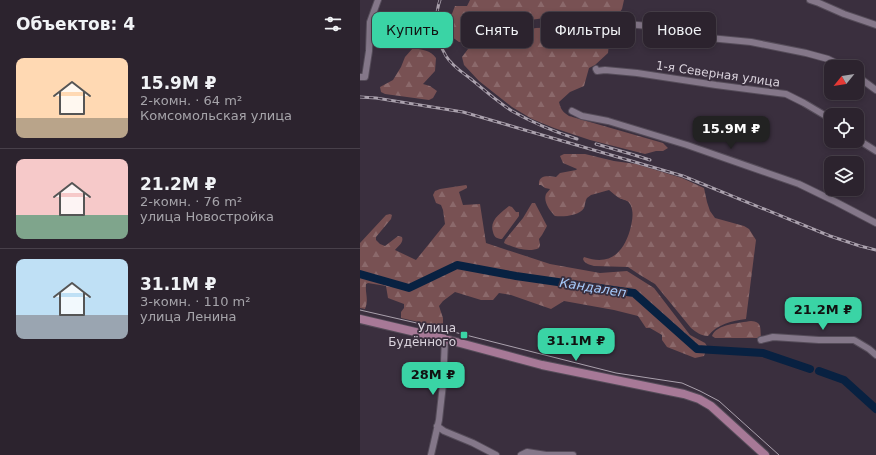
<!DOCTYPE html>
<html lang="ru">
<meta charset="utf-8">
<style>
body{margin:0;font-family:"DejaVu Sans",sans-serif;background:#342b36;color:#f1f3f6;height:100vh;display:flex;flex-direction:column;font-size:15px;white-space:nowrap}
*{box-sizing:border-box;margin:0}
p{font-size:13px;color:#a6a4aa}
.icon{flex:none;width:22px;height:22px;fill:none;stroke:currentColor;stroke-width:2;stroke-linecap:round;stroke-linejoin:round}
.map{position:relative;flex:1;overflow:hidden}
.sheet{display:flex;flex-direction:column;background:#2c232e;width:360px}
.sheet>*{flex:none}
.banner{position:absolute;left:12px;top:12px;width:380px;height:36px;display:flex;gap:8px}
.needle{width:26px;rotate:240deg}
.controls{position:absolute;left:464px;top:60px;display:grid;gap:8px}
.controls a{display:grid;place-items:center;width:40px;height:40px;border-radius:8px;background:#2c232e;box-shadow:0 2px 6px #0003,0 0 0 1px #48404a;font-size:20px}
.price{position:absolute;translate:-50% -34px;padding:0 9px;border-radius:8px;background:#3ad4a5;color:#111;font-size:13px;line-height:26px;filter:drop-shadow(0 1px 2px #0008)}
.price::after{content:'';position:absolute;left:50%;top:24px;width:12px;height:9px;margin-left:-6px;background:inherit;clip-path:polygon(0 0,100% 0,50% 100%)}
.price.current{background:#222;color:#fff}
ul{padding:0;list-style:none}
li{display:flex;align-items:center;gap:12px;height:100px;padding:0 16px}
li+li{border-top:1px solid #48404a}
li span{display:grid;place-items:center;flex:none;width:112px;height:80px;border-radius:8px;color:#555}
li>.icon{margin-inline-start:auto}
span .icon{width:48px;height:48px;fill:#fffc;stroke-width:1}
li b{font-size:17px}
h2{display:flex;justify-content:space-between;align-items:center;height:48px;padding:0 16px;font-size:17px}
.chip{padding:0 14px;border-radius:8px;background:#2c232e;box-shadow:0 2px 6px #0003,0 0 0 1px #48404a;font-size:14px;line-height:36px}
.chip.current{background:#3ad4a5;color:#111}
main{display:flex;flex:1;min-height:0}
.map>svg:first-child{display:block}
</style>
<main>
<section class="sheet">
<h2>Объектов: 4<svg class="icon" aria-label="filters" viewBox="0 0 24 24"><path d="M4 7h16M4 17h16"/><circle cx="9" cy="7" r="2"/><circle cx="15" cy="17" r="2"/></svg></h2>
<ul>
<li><span style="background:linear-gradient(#ffd9b3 75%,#b9a48a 0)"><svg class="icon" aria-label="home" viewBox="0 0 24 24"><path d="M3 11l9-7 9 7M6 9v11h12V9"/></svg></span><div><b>15.9M ₽</b><p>2-комн. · 64 m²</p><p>Комсомольская улица</p></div></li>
<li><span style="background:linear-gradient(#f6c9c9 70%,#7fa58c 0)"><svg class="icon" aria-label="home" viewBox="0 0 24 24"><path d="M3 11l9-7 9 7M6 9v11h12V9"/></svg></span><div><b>21.2M ₽</b><p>2-комн. · 76 m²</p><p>улица Новостройка</p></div></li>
<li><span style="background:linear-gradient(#bfe0f5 70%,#9aa5b1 0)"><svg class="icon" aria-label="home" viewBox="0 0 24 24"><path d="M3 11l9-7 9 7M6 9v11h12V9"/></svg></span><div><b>31.1M ₽</b><p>3-комн. · 110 m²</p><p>улица Ленина</p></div></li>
</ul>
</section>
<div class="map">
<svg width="516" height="455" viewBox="0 0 516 455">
<defs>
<pattern id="forest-firs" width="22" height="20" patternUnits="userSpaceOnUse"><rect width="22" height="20" fill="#785153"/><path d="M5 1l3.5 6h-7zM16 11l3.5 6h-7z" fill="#8b696b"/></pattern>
</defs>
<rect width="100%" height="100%" fill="#3a2f3e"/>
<!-- forest -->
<path fill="url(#forest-firs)" d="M110 0H264L262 9 256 18 235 17 228 20 207 16 184 18 157 22 120 41 99 42 92 37 88 24 95 6H107Z
M200 27 221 31 233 29 244 37 249 43 248 53 235 65 229 68 224 86 210 92 199 102C201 110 203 112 209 116L303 143 308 148 303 151H296L285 154 230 140 194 128 172 119 152 107 119 81 104 65 102 57 108 49 130 46 138 40 159 31 176 28Z
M53 48C63 50 70 50 76 58L75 71 63 84 70 86 77 91 73 98 69 100 25 94 21 92 20 87 33 80 41 67 45 57Z
M204 154H225L254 161 276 164 322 178 344 188 347 202 350 211 355 218 384 226 389 229 396 240 386 319C372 321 357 324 348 336 341 336 336 332 331 328L295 284 280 275 268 267 234 266C230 265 224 263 223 259L224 257C249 266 263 254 270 230 272 222 274 214 271 206 271 205 268 201 267 201 267 201 262 199 261 199 257 197 253 193 249 190L231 195 227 198C225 201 225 206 224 208 219 216 203 217 195 216 190 211 183 202 186 194 187 192 189 191 190 189L185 188 181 185H179C178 174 189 176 196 177L200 173 216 170 217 169 203 163 200 156Z
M106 185 107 186V188L99 192 103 205 120 204 126 243 190 264 240 273 267 271 294 288 330 335 345 343 347 346 344 356 335 358 307 347 302 340V335L290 328H286L278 316 254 310 204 301 191 309 151 295 139 293 133 300H121L95 292 83 301 79 306 83 318V326L81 327 41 318V312L44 308V304L28 298 26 286 8 283 6 284C5 294 9 299 5 309L0 308V243L26 215 30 214 32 215 31 219 16 237V240L20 244 25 246 38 236 42 237C44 243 38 246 35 250L56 260 85 224 83 210 81 205 76 203 73 195 75 191 80 189Z
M172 203H175L187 226 182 235 179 239 180 245 179 248C169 253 154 248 144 243L145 240 163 218Z
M149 206 152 207 156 212H159V216L142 239C137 239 134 237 133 232 129 220 141 213 149 206Z
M391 321C402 322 400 327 401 337L399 338H355L352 336C356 324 380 323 391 321Z"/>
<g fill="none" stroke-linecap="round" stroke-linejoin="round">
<!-- river -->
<path stroke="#082141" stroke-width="8" d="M0 274 49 288 97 265 156 276 274 293 337 349 403 353 450 369
M459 371 484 380 516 409"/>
<!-- minor casing -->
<g stroke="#554c59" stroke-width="8">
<path id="minor" d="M450 0 459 3 484 14 516 25
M260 25 267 24 310 28 321 32 325 34 339 37 391 42 446 53 468 59 484 67
M236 69 237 71 245 70 277 73 356 85 426 94 444 103 471 119
M497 76 516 90
M0 77H5L9 51 10 22 18 0
M212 111 222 116 248 121 327 145 439 184 476 202 516 223
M497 139 516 151
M401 340 413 337 459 340H494L509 349 516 355
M77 426 84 431 113 443 136 455
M71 455 79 420 83 384 85 339
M161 455 167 452 186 455H213"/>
</g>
<!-- major casing -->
<g stroke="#554c59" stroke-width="10">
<path id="major" d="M0 319 85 339 182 365 324 394 339 399 351 406 405 455"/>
</g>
<!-- minor -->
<use href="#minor" stroke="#847789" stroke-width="6"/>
<!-- major -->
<use href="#major" stroke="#a77997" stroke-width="8"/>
<!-- tram -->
<path stroke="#aaa1ad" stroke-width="1" d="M0 310 74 327 256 373 322 383 340 391 359 401 419 455"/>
<!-- rail casing -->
<g stroke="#aaa1ad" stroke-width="3">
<path id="rail" d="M80 0C74 17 76 40 86 56 92 66 102 72 111 79 124 90 138 102 152 111 173 123 195 132 217 139
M0 97 16 98 103 112 323 176 470 236 500 246 516 250
M236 144 271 154 290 160"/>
</g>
<!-- rail -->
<use href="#rail" stroke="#3a2f3e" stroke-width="1.5" stroke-dasharray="4.5" stroke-linecap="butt"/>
</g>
<!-- markers -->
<rect fill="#3ad4a5" stroke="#3a2f3e" stroke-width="1.5" x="100" y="331" width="8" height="8" rx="2"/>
<g text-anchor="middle" stroke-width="3.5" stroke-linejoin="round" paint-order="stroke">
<!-- street labels -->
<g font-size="12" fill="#dad3dd" stroke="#3a2f3e">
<text transform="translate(358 74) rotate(8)" y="4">1-я Северная улица</text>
</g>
<!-- poi labels -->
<g font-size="12" fill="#dad3dd" stroke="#3a2f3e" text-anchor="end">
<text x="96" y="332">Улица<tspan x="96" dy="14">Будённого</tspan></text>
</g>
<!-- water labels -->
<g font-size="13" font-style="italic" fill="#a6c9fa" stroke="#3a2f3e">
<text transform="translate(233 287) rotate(9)" y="5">Кандалеп</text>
</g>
</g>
</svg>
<div class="controls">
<a><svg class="needle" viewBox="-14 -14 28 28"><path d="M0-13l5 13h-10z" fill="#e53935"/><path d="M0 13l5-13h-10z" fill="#a6a4aa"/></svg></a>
<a><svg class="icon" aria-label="locate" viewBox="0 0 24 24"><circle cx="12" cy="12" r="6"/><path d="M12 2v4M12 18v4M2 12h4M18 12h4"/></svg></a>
<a><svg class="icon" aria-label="layers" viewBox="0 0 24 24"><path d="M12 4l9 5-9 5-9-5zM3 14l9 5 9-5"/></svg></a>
</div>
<b class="price current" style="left:371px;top:150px">15.9M ₽</b>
<b class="price" style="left:463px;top:331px">21.2M ₽</b>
<b class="price" style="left:216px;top:362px">31.1M ₽</b>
<b class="price" style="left:73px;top:396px">28M ₽</b>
<div class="banner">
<a class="chip current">Купить</a>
<a class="chip">Снять</a>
<a class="chip">Фильтры</a>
<a class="chip">Новое</a>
</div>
</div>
</main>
